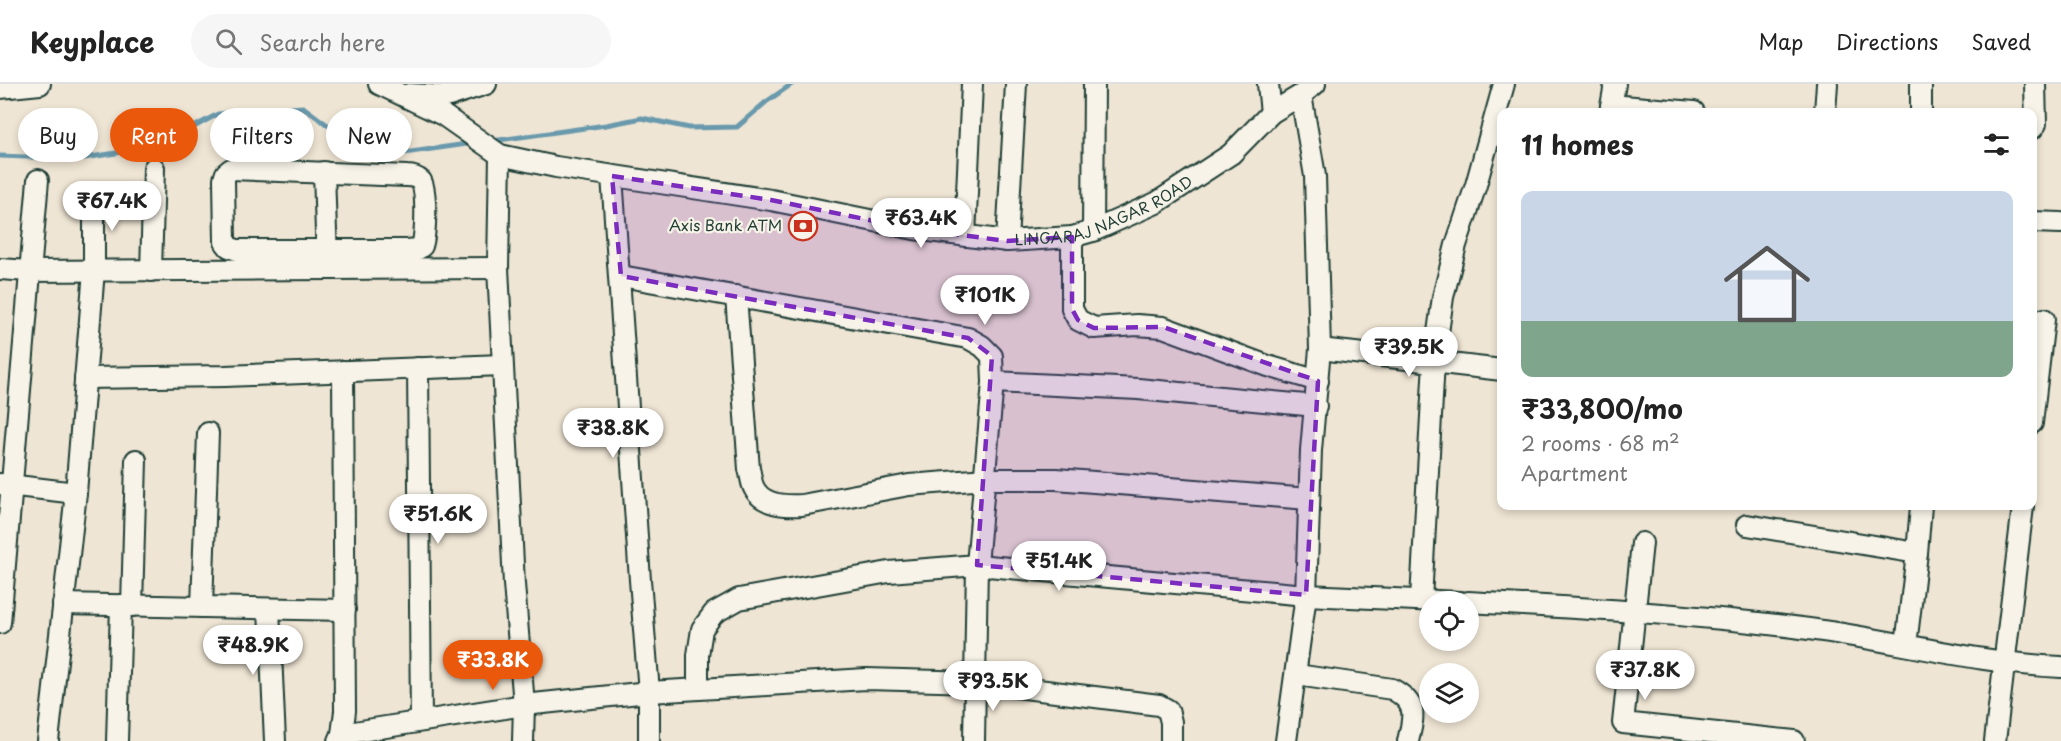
<!DOCTYPE html>
<meta charset="utf-8">
<style>
body{margin:0;font-family:"Playpen Sans",sans-serif;background:#f6f6f6;color:#222;height:100vh;display:flex;flex-direction:column;font-size:22px;white-space:nowrap}
*{box-sizing:border-box;margin:0}
p{font-size:20px;color:#767676}
.icon{flex:none;width:33px;height:33px;fill:none;stroke:currentColor;stroke-width:2;stroke-linecap:round;stroke-linejoin:round}
.map{position:relative;flex:1;overflow:hidden}
.sheet{position:absolute;left:1497px;top:24px;width:540px;height:402px;display:flex;flex-direction:column;background:#fff;border-radius:12px;box-shadow:0 3px 9px #0003}
.sheet>*{flex:none}
.top-card{position:absolute;left:18px;top:24px;width:570px;height:54px;display:flex;gap:12px}
.tools{position:absolute;left:1419px;top:507px;display:grid;gap:12px}
.tools a{display:grid;place-items:center;width:60px;height:60px;border-radius:50%;background:#fff;box-shadow:0 3px 9px #0003;font-size:30px}
.price{position:absolute;translate:-50% -51px;padding:0 14px;border-radius:21px;background:#fff;color:#222;font-size:20px;line-height:39px;filter:drop-shadow(0 2px 3px #0008)}
.price::after{content:'';position:absolute;left:50%;top:36px;width:18px;height:14px;margin-left:-9px;background:inherit;clip-path:polygon(0 0,100% 0,50% 100%)}
.price.on{background:#ea580c;color:#fff}
ul{padding:0;list-style:none}
li{display:grid;align-content:center;gap:12px;height:318px;padding:0 24px}
li span{display:grid;place-items:center;height:186px;border-radius:12px;color:#555}
li>.icon{margin-inline-start:auto}
span .icon{width:108px;height:108px;fill:#fffc;stroke-width:1}
li b{font-size:26px}
h2{display:flex;justify-content:space-between;align-items:center;height:72px;padding:0 24px;font-size:26px}
.tag{padding:0 21px;border-radius:27px;background:#fff;box-shadow:0 3px 9px #0003;font-size:21px;line-height:54px}
.tag.on{background:#ea580c;color:#fff}
header{display:flex;align-items:center;gap:36px;box-sizing:border-box;height:84px;padding:0 30px;background:#fff;border-bottom:2px solid #e0e0e0}
header strong{font-size:28px}
nav{display:flex;gap:33px;margin-inline-start:auto;font-size:21px}
.search{width:420px;height:54px;background:#f6f6f6;display:flex;align-items:center;gap:15px;box-sizing:border-box;padding:0 21px;border-radius:33px;color:#767676;font-size:22px}
.map>svg:first-child{display:block}
</style>
<header>
<strong>Keyplace</strong>
<div class="search"><svg class="icon" aria-label="search" viewBox="0 0 24 24"><circle cx="10" cy="10" r="6"/><path d="M15 15l6 6"/></svg>Search here</div>
<nav><a>Map</a><a>Directions</a><a>Saved</a></nav>
</header>
<div class="map">
<svg width="2061" height="657" viewBox="0 0 2061 657">
<rect width="100%" height="100%" fill="#efe5d4"/>
<filter id="ink" filterUnits="userSpaceOnUse"><feTurbulence type="fractalNoise" baseFrequency=".0167" numOctaves="2"/><feDisplacementMap in="SourceGraphic" scale="12" xChannelSelector="R" yChannelSelector="G"/><feConvolveMatrix kernelMatrix="1 2 1 2 8 2 1 2 1" color-interpolation-filters="sRGB"/></filter>
<g filter="url(#ink)">
<g fill="none" stroke-linecap="round" stroke-linejoin="round">
<!-- stream -->
<path stroke="#6999ac" stroke-width="5" d="M492 57 606 41 642 34 689 44 737 43 766 18 792 0
M0 72 78 75 129 67 179 51 218 30 303 23 348 56 397 70 474 59"/>
<!-- minor casing -->
<g stroke="#1f3d34" stroke-width="24">
<g id="minor">
<path id="s1" d="M379 0 443 31 500 71 556 83 771 116 914 145 1007 157 1072 153 1093 147 1156 119 1231 70 1271 29 1301 11 1315 0"/>
<path d="M1268 0 1271 29"/>
<path d="M0 4 40 0"/>
<path d="M409 10 449 12 486 0"/>
<path d="M1611 21 1694 28"/>
<path d="M1610 28 1615 0"/>
<path d="M1825 28 1827 0"/>
<path d="M1921 28V0"/>
<path d="M2032 45 2036 40 2035 0"/>
<path d="M500 71 498 184 514 500 524 621 523 657"/>
<path d="M231 85 407 92C412 92 417 93 421 97 427 107 426 150 422 162L418 165 407 166H237L229 163 225 158 224 95 226 89Z"/>
<path d="M324 88 327 178"/>
<path d="M612 92 640 496 649 608V657"/>
<path d="M2032 138 2061 139"/>
<path d="M1093 147 1094 0"/>
<path d="M965 152 972 0"/>
<path d="M1072 153V225L1078 236 1094 244 1137 241 1163 243 1268 282 1318 297"/>
<path d="M1007 157 1016 0"/>
<path d="M0 185 29 187 498 184"/>
<path d="M151 187 154 84"/>
<path d="M621 192 968 254 982 262 992 272 993 298 977 481 974 657"/>
<path d="M736 212 749 385C751 391 751 399 754 404 762 421 786 422 802 421L909 401 986 395H1056L1309 415"/>
<path d="M1320 265 1502 286"/>
<path d="M418 284 421 637"/>
<path d="M85 294 225 292 502 281"/>
<path d="M993 298 1138 305 1316 322"/>
<path d="M2032 339 2044 235"/>
<path d="M0 400 76 409"/>
<path d="M1747 441 1917 469"/>
<path d="M1642 459 1623 639 1794 657"/>
<path d="M1421 516 1434 277 1443 213 1456 161 1476 101 1504 0"/>
<path d="M1468 518C1582 524 1696 530 1809 545 1893 556 1976 579 2061 583"/>
<path d="M63 520 345 526"/>
<path d="M132 522 136 376"/>
<path d="M202 523 208 349"/>
<path d="M269 525 275 657"/>
<path d="M0 539 38 96"/>
<path d="M1906 561 1917 469 1921 422"/>
<path d="M1297 591 1392 605C1418 619 1414 632 1408 657"/>
<path d="M698 605V571L702 545 714 529 739 515 889 488 977 481 1306 511 1460 518"/>
<path d="M342 650 524 621 649 608 866 595 975 598 1159 621 1168 626 1171 638V657"/>
<path d="M48 657 76 409 94 186V110"/>
<path d="M117 657 121 521"/>
<path d="M339 657 342 650 345 627 343 287"/>
<path d="M1286 657 1306 511 1311 366 1320 265 1315 92 1301 11"/>
<path d="M1995 657 2023 422"/>
</g>
</g>
<!-- minor -->
<use href="#minor" stroke="#f7f3e8" stroke-width="20"/>
</g>
</g>
<!-- marked area -->
<path fill="#7b2cbf" fill-opacity="0.2" stroke="#7b2cbf" stroke-width="4.5" stroke-dasharray="12 8" stroke-linejoin="round" d="M612 92 771 116 914 145 1007 157 1072 153V225L1078 236 1094 244 1163 243 1318 297 1306 511 977 481 992 272 968 254 621 192Z"/>
<!-- icons -->
<defs>
<g id="bank-ring" transform="scale(1.5)"><circle r="9.5" fill="#f7f3e8" stroke="#c8321e" stroke-width="1.5"/><path d="M-6-4H6V4H-6ZM0-2.3a2.3 2.3 0 1 0 0 4.6a2.3 2.3 0 1 0 0-4.6Z" fill="#c8321e"/></g>
</defs>
<g fill-rule="evenodd">
<use href="#bank-ring" x="803" y="142"/>
</g>
<g text-anchor="middle" stroke-width="4.5" stroke-linejoin="round" paint-order="stroke">
<!-- street labels -->
<g font-size="15" fill="#1f3d34" stroke="#f7f3e8">
<text dy="5" stroke="none"><textPath href="#s1" startOffset="758">LINGARAJ NAGAR ROAD</textPath></text>
</g>
<!-- poi labels -->
<g font-size="15" fill="#1f3d34" stroke="#f7f3e8" text-anchor="end">
<text x="782" y="147">Axis Bank ATM</text>
</g>
</g>
</svg>
<div class="tools">
<a><svg class="icon" aria-label="locate" viewBox="0 0 24 24"><circle cx="12" cy="12" r="6"/><path d="M12 2v4M12 18v4M2 12h4M18 12h4"/></svg></a>
<a><svg class="icon" aria-label="layers" viewBox="0 0 24 24"><path d="M12 4l9 5-9 5-9-5zM3 14l9 5 9-5"/></svg></a>
</div>
<b class="price" style="left:112px;top:148px">₹67.4K</b>
<b class="price" style="left:921px;top:165px">₹63.4K</b>
<b class="price" style="left:985px;top:242px">₹101K</b>
<b class="price" style="left:1409px;top:294px">₹39.5K</b>
<b class="price" style="left:613px;top:375px">₹38.8K</b>
<b class="price" style="left:438px;top:461px">₹51.6K</b>
<b class="price" style="left:1059px;top:508px">₹51.4K</b>
<b class="price" style="left:253px;top:592px">₹48.9K</b>
<b class="price on" style="left:493px;top:607px">₹33.8K</b>
<b class="price" style="left:1645px;top:617px">₹37.8K</b>
<b class="price" style="left:993px;top:628px">₹93.5K</b>
<div class="top-card">
<a class="tag">Buy</a>
<a class="tag on">Rent</a>
<a class="tag">Filters</a>
<a class="tag">New</a>
</div>
<section class="sheet">
<h2>11 homes<svg class="icon" aria-label="filters" viewBox="0 0 24 24"><path d="M4 7h16M4 17h16"/><circle cx="9" cy="7" r="2"/><circle cx="15" cy="17" r="2"/></svg></h2>
<ul>
<li><span style="background:linear-gradient(#c9d6e8 70%,#7fa58c 0)"><svg class="icon" aria-label="home" viewBox="0 0 24 24"><path d="M3 11l9-7 9 7M6 9v11h12V9"/></svg></span><div><b>₹33,800/mo</b><p>2 rooms · 68 m²</p><p>Apartment</p></div></li>
</ul>
</section>
</div>
